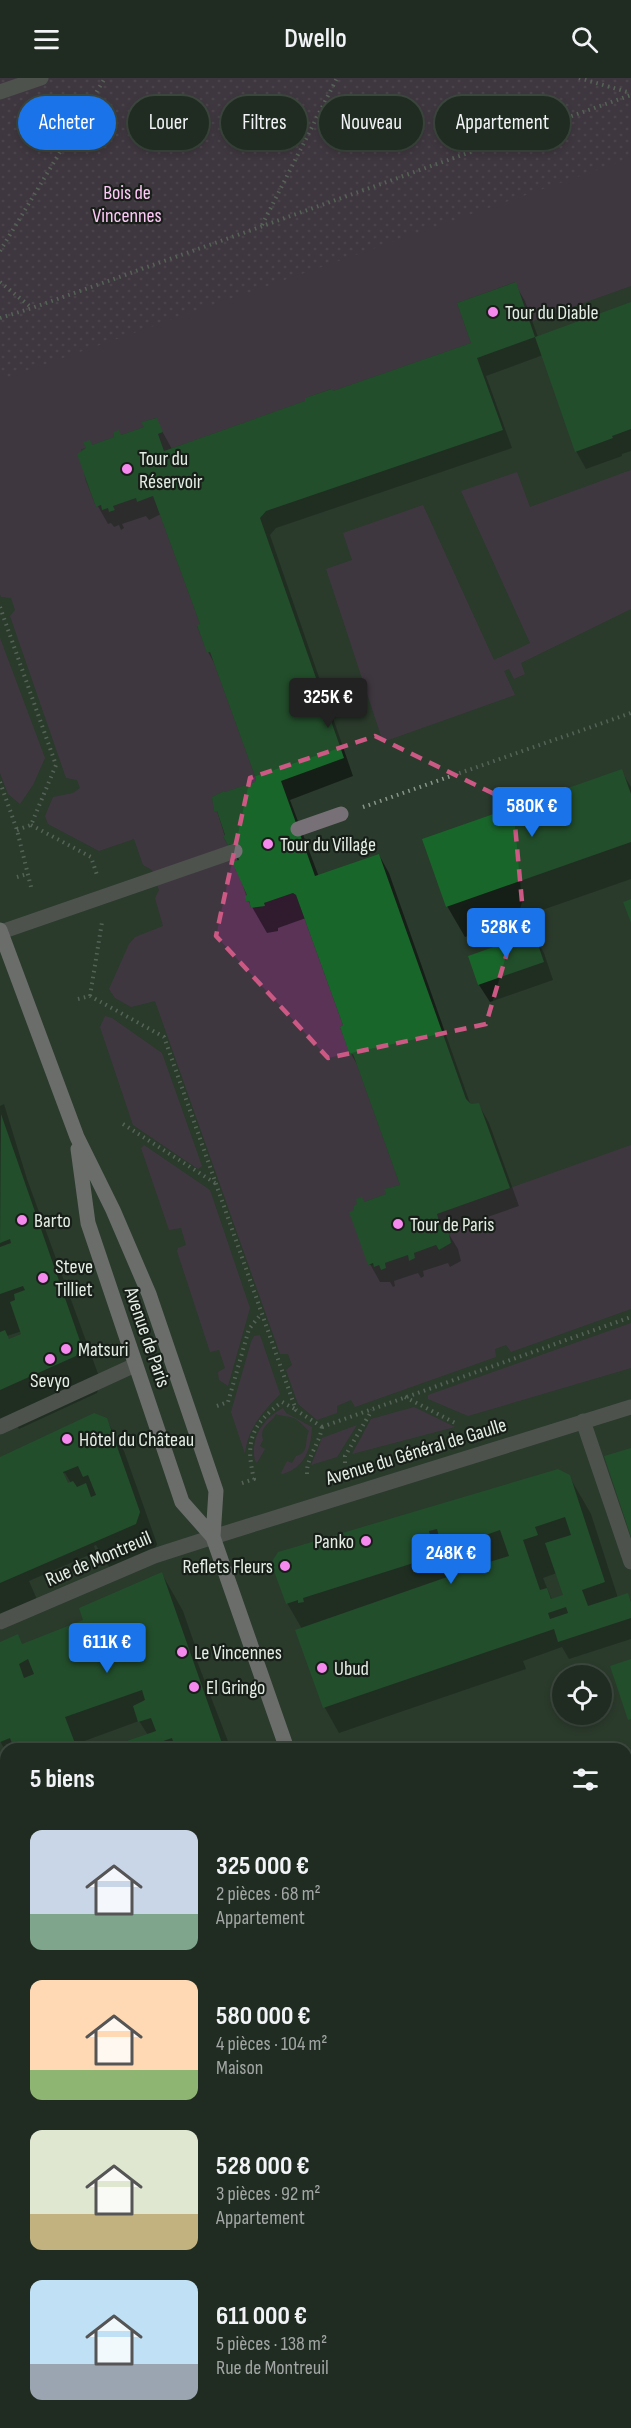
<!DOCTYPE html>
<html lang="fr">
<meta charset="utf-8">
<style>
body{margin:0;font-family:"Sofia Sans Condensed",sans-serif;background:#2d382e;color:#f1f3f6;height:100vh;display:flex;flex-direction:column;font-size:22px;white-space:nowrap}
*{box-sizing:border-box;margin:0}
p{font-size:20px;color:#a2a7a5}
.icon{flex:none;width:33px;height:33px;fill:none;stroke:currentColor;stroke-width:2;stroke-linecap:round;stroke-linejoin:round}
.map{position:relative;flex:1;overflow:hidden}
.sheet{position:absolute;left:0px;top:1665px;width:632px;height:686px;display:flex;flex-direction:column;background:#202c21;border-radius:18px 18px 0 0;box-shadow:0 3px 9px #0003,0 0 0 2px #3d483f}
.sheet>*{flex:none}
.banner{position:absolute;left:18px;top:18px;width:596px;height:54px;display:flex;gap:12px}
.tools{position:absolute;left:552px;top:1587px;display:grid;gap:12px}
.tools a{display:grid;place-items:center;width:60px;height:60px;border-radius:50%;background:#202c21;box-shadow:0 3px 9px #0003,0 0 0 2px #3d483f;font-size:30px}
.price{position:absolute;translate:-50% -51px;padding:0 14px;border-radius:6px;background:#1a73e8;color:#fff;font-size:20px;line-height:39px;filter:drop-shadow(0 2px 3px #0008)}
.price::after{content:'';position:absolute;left:50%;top:36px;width:18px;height:14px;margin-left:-9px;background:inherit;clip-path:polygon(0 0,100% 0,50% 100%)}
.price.on{background:#222;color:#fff}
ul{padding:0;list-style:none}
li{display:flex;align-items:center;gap:18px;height:150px;padding:0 30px}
li span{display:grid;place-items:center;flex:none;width:168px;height:120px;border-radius:12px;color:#555}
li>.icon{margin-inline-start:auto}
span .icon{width:72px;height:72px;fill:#fffc;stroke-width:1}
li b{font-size:26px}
h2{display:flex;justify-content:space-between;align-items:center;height:72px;padding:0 30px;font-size:26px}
.pill{padding:0 21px;border-radius:27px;background:#202c21;box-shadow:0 3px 9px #0003,0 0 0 2px #3d483f;font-size:21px;line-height:54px}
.pill.on{background:#1a73e8;color:#fff}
header{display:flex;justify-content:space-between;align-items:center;height:78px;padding:0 30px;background:#202c21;font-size:27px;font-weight:600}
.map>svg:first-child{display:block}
</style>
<header><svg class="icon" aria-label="menu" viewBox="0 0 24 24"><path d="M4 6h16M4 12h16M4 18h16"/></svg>Dwello<svg class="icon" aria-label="search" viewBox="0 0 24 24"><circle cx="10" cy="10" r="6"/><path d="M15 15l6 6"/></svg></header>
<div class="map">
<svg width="631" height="2350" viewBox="0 0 631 2350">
<defs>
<pattern id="park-dots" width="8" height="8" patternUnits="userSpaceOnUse" patternTransform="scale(1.5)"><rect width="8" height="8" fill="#5a3357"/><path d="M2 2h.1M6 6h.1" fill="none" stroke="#72516f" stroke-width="1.8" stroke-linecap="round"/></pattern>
</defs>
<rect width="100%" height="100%" fill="#2a3a2c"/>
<!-- green -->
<path fill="#5a3357" d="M631 42V208L530 244 515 204 457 225 471 265 333 313 331 311 305 320V323L164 373 158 356 163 354 156 340 142 344 144 349 121 357 113 354 114 359 92 367 84 365 86 370 81 371 85 401 96 429 101 427 108 430 110 434 115 432 113 428 136 420 137 424 153 418 200 546 197 548 207 574H210L256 701 255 704 225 714 224 713 212 719 214 733H217L225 757 223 759 228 767 233 766 239 782 234 783 236 793H238L246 817V823H249L251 830 264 828V825L293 815 296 817 343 947 340 949 350 976H353L400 1107 385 1111 386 1116 353 1128 369 1187H379L381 1192 386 1190 385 1185 408 1177 410 1182 415 1180 414 1175 436 1167 439 1172 451 1165 448 1152 442 1153 437 1136 631 1067V1231L511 1274 506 1267 495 1271 496 1279 355 1329 351 1322 337 1328V1335L317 1342 298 1326 286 1292 292 1287 288 1276H280L155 923 131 929 115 920 109 911 129 866 135 859 163 848 155 820 159 812 152 792 143 787 134 761 99 773 48 746 45 738 53 719 73 715 80 710 77 702 66 700 10 538 15 532 11 520 1 519 0 516V247Z
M631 392V531L521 585 525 596 514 601 509 591 504 593 515 617 383 664 326 491 352 482 343 455 423 427 494 582 530 565 461 413 517 394 530 429Z
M0 560 45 680 33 707 20 726 8 716 0 695Z
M105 938 112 940 162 975 202 1088 198 1091 133 1047 100 949Z
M144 1067 210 1112 250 1230 228 1308 219 1302 218 1294 225 1290 219 1272 210 1274 177 1173 178 1170 186 1167 181 1150 169 1152 141 1070Z
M631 1245V1290L468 1338 428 1321V1317Z
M260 1257 280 1316C263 1334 248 1349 245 1376L231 1334 251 1264 254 1258Z
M414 1329 455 1349 352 1376 371 1341Z
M283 1330 286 1335 312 1349C311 1371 305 1390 282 1396L281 1395 287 1383 292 1385 296 1378C310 1375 304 1362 309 1353 304 1349 302 1345 297 1342 291 1337 283 1339 276 1336 270 1347 259 1347 263 1362L260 1368 265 1371 257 1385 255 1383C250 1359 263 1341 283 1330Z
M357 1347 337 1379 311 1387 322 1360Z"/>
<!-- park -->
<path fill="url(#park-dots)" d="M0 0H631V80L0 302Z"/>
<!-- shadow -->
<path fill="#0007" fill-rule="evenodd" d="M515 206 525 223 538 259 631 226V373L622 376V378L586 391 576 373 543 277 486 298 512 370 276 450 270 457 353 698 290 722 319 799 379 777 389 795 471 1028 479 1027 489 1045 519 1128 447 1153 458 1171 461 1183 450 1189 448 1185 423 1193 424 1198 421 1200 418 1195 394 1203 395 1208 393 1209 390 1204H380L370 1186 364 1125 388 1117 402 1108 361 993 351 976 345 948 306 840 278 850V853L267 855 248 822V817L238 783 226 762 213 720 256 705 257 701 217 590 208 574 202 547 161 436 149 442 146 438 122 446 124 450 121 452 119 447 114 449 111 445 108 446 95 423 92 369 146 350 156 342 172 371 473 266Z
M621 693 631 709V801L465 859 447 828Z
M534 857 544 875 553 902 490 924 479 907 470 879Z
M4 1026 27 1101 101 1304 97 1315 19 1351 15 1344 0 1351V1028ZM22 1253 23 1257 10 1263 7 1258Z
M106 1341 124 1373 157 1466 153 1477 112 1494 96 1467 94 1468 96 1474 29 1503 42 1533 0 1552V1380ZM65 1395 71 1405 68 1407 63 1396Z
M569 1398 591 1436 618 1520 628 1517 631 1523V1561L569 1581 562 1569 523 1583 526 1591 339 1655 325 1630 297 1553 302 1551 287 1525 273 1486ZM557 1495 565 1519 552 1522 543 1500Z
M162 1496 183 1533 200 1582 197 1583 231 1671H125L148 1657 139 1643 79 1665 82 1671H6V1674L0 1663V1566L23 1567 83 1544Z
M0 1778 3 1787 0 1789Z
M0 1793 6 1803V2041L0 2032Z
M631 1848V1902L626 1904V1850Z
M626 1947 631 1957V2013H628L631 2028 627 2029Z
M631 2045V2350H580L626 2344V2048Z
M6 2215V2277L0 2279V2216Z
M6 2295V2344H186L187 2350H0V2296Z
M258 2344H463L465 2350H241Z"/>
<!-- building -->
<path fill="#19662b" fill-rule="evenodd" d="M516 204 535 259 477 280 503 352 266 433 260 440 344 680 281 703 315 798 379 776 466 1021 471 1026 479 1025 510 1110 437 1136 442 1153 448 1151 451 1165 439 1172 436 1167 414 1175 415 1180 409 1183 408 1177 385 1185 386 1190 381 1192 379 1187 374 1189 373 1185 368 1187 349 1134 354 1132 353 1128 357 1126 356 1121 362 1119 364 1124 386 1116 384 1111 400 1107 353 976 350 977 340 949 343 947 296 817 293 815 264 825 265 828 251 830 249 823H246L245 818 247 817 234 788V783L239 782 233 766 228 767 223 758 225 757 217 733H214L212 719 224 713 225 714 255 704 256 701 210 574 207 575 197 547 200 546 153 418 137 424 136 420 113 428 115 432 109 434 108 430 102 432 101 427 96 429 77 376 86 370 83 364 90 362 92 367 114 359 113 354 119 352 121 357 144 349 141 344 157 340 163 354 158 356 164 373 305 323V320L332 311 333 313 471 265 457 225Z
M631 224V351L612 358 613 360 575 374 535 259Z
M622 691 631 716V764L446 829 422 761Z
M631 821V845L623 824Z
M534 855 544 884 478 907 468 878Z
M1 1036 81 1266 76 1278 0 1312V1254L5 1252 9 1261 21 1256 10 1224 15 1222 14 1216 25 1212 23 1208 0 1216V1169L11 1165 10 1161 0 1165Z
M94 1335 107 1340 140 1434 136 1446 0 1505V1379ZM78 1388 83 1399 88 1397 96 1417 91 1419 86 1405 77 1409 73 1403 68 1405 63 1394Z
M631 1370V1459L604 1378Z
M558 1391 570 1397 605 1504 582 1512 588 1528 628 1515 631 1524V1540L558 1564 554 1551 323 1630 295 1552 450 1498 448 1485 445 1475 303 1520 304 1524 298 1525V1522L286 1526 271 1485 278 1474ZM565 1439 571 1457 545 1465 563 1517 551 1521 547 1510 540 1512 523 1462 538 1457 535 1449ZM437 1451 439 1459 431 1461 429 1453ZM500 1452 509 1478 486 1485 477 1460ZM566 1529 568 1535 550 1541 548 1535Z
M162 1494 224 1671H184L188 1669 186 1664 174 1667 172 1660 140 1671H123L121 1665 156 1653 151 1640 138 1644 133 1628 145 1622 142 1612 65 1639 76 1668 69 1671H14L10 1660 0 1664V1564L18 1556 22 1566 83 1542 79 1530ZM28 1581 34 1596 24 1600 19 1586Z
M631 1581V1641L628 1642 610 1588Z
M0 1802 6 1817V1987L0 1990Z
M631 1846V1872L626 1874V1848Z
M626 1947 631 1968 626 1970Z
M6 2011V2033L0 2035V2014Z
M631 2044V2133L626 2135V2046Z
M631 2154V2181L626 2183V2156Z
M6 2213V2235L0 2236V2215Z
M631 2221V2266L626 2268V2223Z
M631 2278V2296L626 2298V2279Z
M6 2293V2344H0V2294Z
M626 2307 631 2322V2350H578L576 2344H626Z
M253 2344H339V2345L324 2350H237Z
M401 2344H456L458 2350H403Z"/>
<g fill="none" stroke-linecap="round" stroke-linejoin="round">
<!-- path -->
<path stroke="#89968a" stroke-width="4" stroke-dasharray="1.5 4.5" stroke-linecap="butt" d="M579 0 631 15
M262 147 337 0
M0 173 105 0
M0 204 32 230
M0 240 32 230 631 17
M0 529 56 687 31 747 17 752
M0 704 17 752 31 809
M363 729 631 635
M31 747 91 779 97 797
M17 799 27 796
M90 918 102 844
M78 921 90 918 164 959 296 1332 322 1349
M123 1046 215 1105
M405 1319 457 1346
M217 1328 228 1324 249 1251 261 1236
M322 1349 631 1239
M345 1385V1378L372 1332
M307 1396C306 1380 320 1365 322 1349
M242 1405 254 1401C245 1364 251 1347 282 1324L295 1331
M494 2344 496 2350"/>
<!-- service -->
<path stroke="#787077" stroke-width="15" d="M298 751 341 736
M1 854 235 773"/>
<!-- minor -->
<path stroke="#787077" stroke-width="15" d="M583 1343 631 1484
M0 1349 135 1287
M0 1544 154 1478 213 1459
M0 1719 6 1736
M200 2344 201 2350
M100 2350 135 2344"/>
<!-- tertiary -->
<path stroke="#787077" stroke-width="15" d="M0 14 41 0
M213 1459 631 1329"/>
<!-- primary -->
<path stroke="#baaab8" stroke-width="15" d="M0 852 77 1059 113 1132 149 1216 216 1413 213 1459 287 1671
M78 1071 88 1145 182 1424 213 1459
M524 2344 526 2350"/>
</g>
<!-- marked area -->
<path d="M0 0H631V2350H0ZM375 658 513 725 522 824 486 946 328 980 216 858 250 700Z" fill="#2a3a2c" fill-opacity=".55" fill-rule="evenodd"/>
<path fill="none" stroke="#cc5884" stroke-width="4.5" stroke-dasharray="12 8" stroke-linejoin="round" d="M375 658 513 725 522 824 486 946 328 980 216 858 250 700Z"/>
<!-- markers -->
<g fill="#f589ee" stroke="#181f19" stroke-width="2">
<circle cx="493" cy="234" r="6"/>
<circle cx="127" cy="391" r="6"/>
<circle cx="268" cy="766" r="6"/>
<circle cx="22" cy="1142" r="6"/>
<circle cx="398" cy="1146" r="6"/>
<circle cx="43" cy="1200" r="6"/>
<circle cx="66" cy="1271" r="6"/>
<circle cx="50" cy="1281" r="6"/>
<circle cx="67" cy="1361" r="6"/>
<circle cx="366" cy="1463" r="6"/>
<circle cx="285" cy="1488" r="6"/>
<circle cx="182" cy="1574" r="6"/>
<circle cx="322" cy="1590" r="6"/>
<circle cx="194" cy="1609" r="6"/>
</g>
<g text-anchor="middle" stroke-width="4.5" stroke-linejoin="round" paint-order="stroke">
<!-- park labels -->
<g font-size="20" fill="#ffc8f9" stroke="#181f19">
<text x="127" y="121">Bois de<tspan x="127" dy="23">Vincennes</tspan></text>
</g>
<!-- poi labels -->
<g font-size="20" fill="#e4eee5" stroke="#181f19" text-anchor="start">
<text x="505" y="241">Tour du Diable</text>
<text x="139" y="387">Tour du<tspan x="139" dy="23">Réservoir</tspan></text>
<text x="280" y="773">Tour du Village</text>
<text x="34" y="1149">Barto</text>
<text x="410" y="1153">Tour de Paris</text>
<text x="55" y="1195">Steve<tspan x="55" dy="23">Tilliet</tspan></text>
<text x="78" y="1278">Matsuri</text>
<text x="50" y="1309" text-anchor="middle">Sevyo</text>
<text x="79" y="1368">Hôtel du Château</text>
<text x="354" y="1470" text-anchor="end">Panko</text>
<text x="273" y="1495" text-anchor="end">Reflets Fleurs</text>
<text x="194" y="1581">Le Vincennes</text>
<text x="334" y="1597">Ubud</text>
<text x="206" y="1616">El Gringo</text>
</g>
<!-- street labels -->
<g font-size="20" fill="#e4eee5" stroke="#181f19">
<text transform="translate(148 1259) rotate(71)" y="7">Avenue de Paris</text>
<text transform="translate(416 1373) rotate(-17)" y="7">Avenue du Général de Gaulle</text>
<text transform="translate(98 1480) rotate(-23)" y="7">Rue de Montreuil</text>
</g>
</g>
</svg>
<div class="tools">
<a><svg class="icon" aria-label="locate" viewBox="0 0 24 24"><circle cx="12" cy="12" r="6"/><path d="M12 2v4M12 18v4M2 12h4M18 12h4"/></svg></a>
</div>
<b class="price on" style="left:328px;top:651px">325K €</b>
<b class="price" style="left:532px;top:760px">580K €</b>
<b class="price" style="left:506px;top:881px">528K €</b>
<b class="price" style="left:451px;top:1507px">248K €</b>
<b class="price" style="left:107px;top:1596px">611K €</b>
<div class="banner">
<a class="pill on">Acheter</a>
<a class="pill">Louer</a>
<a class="pill">Filtres</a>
<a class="pill">Nouveau</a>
<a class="pill">Appartement</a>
</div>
<section class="sheet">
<h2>5 biens<svg class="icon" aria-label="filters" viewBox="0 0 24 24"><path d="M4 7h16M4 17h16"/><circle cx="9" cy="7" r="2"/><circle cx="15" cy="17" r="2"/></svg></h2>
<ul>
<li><span style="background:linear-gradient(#c9d6e8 70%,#7fa58c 0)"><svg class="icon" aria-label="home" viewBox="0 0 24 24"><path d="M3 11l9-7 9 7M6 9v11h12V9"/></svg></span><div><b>325 000 €</b><p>2 pièces · 68 m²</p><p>Appartement</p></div></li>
<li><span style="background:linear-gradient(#ffd9b3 75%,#8fb573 0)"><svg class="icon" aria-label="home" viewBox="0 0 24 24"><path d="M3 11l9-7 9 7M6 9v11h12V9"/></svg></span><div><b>580 000 €</b><p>4 pièces · 104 m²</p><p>Maison</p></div></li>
<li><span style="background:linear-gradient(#dfe7d0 70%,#c2b280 0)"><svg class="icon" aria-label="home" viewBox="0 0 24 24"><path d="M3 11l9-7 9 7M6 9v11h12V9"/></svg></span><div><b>528 000 €</b><p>3 pièces · 92 m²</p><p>Appartement</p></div></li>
<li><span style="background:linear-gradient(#bfe0f5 70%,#9aa5b1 0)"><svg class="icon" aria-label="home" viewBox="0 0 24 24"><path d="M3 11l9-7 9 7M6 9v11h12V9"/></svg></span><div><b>611 000 €</b><p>5 pièces · 138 m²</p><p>Rue de Montreuil</p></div></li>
</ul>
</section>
</div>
